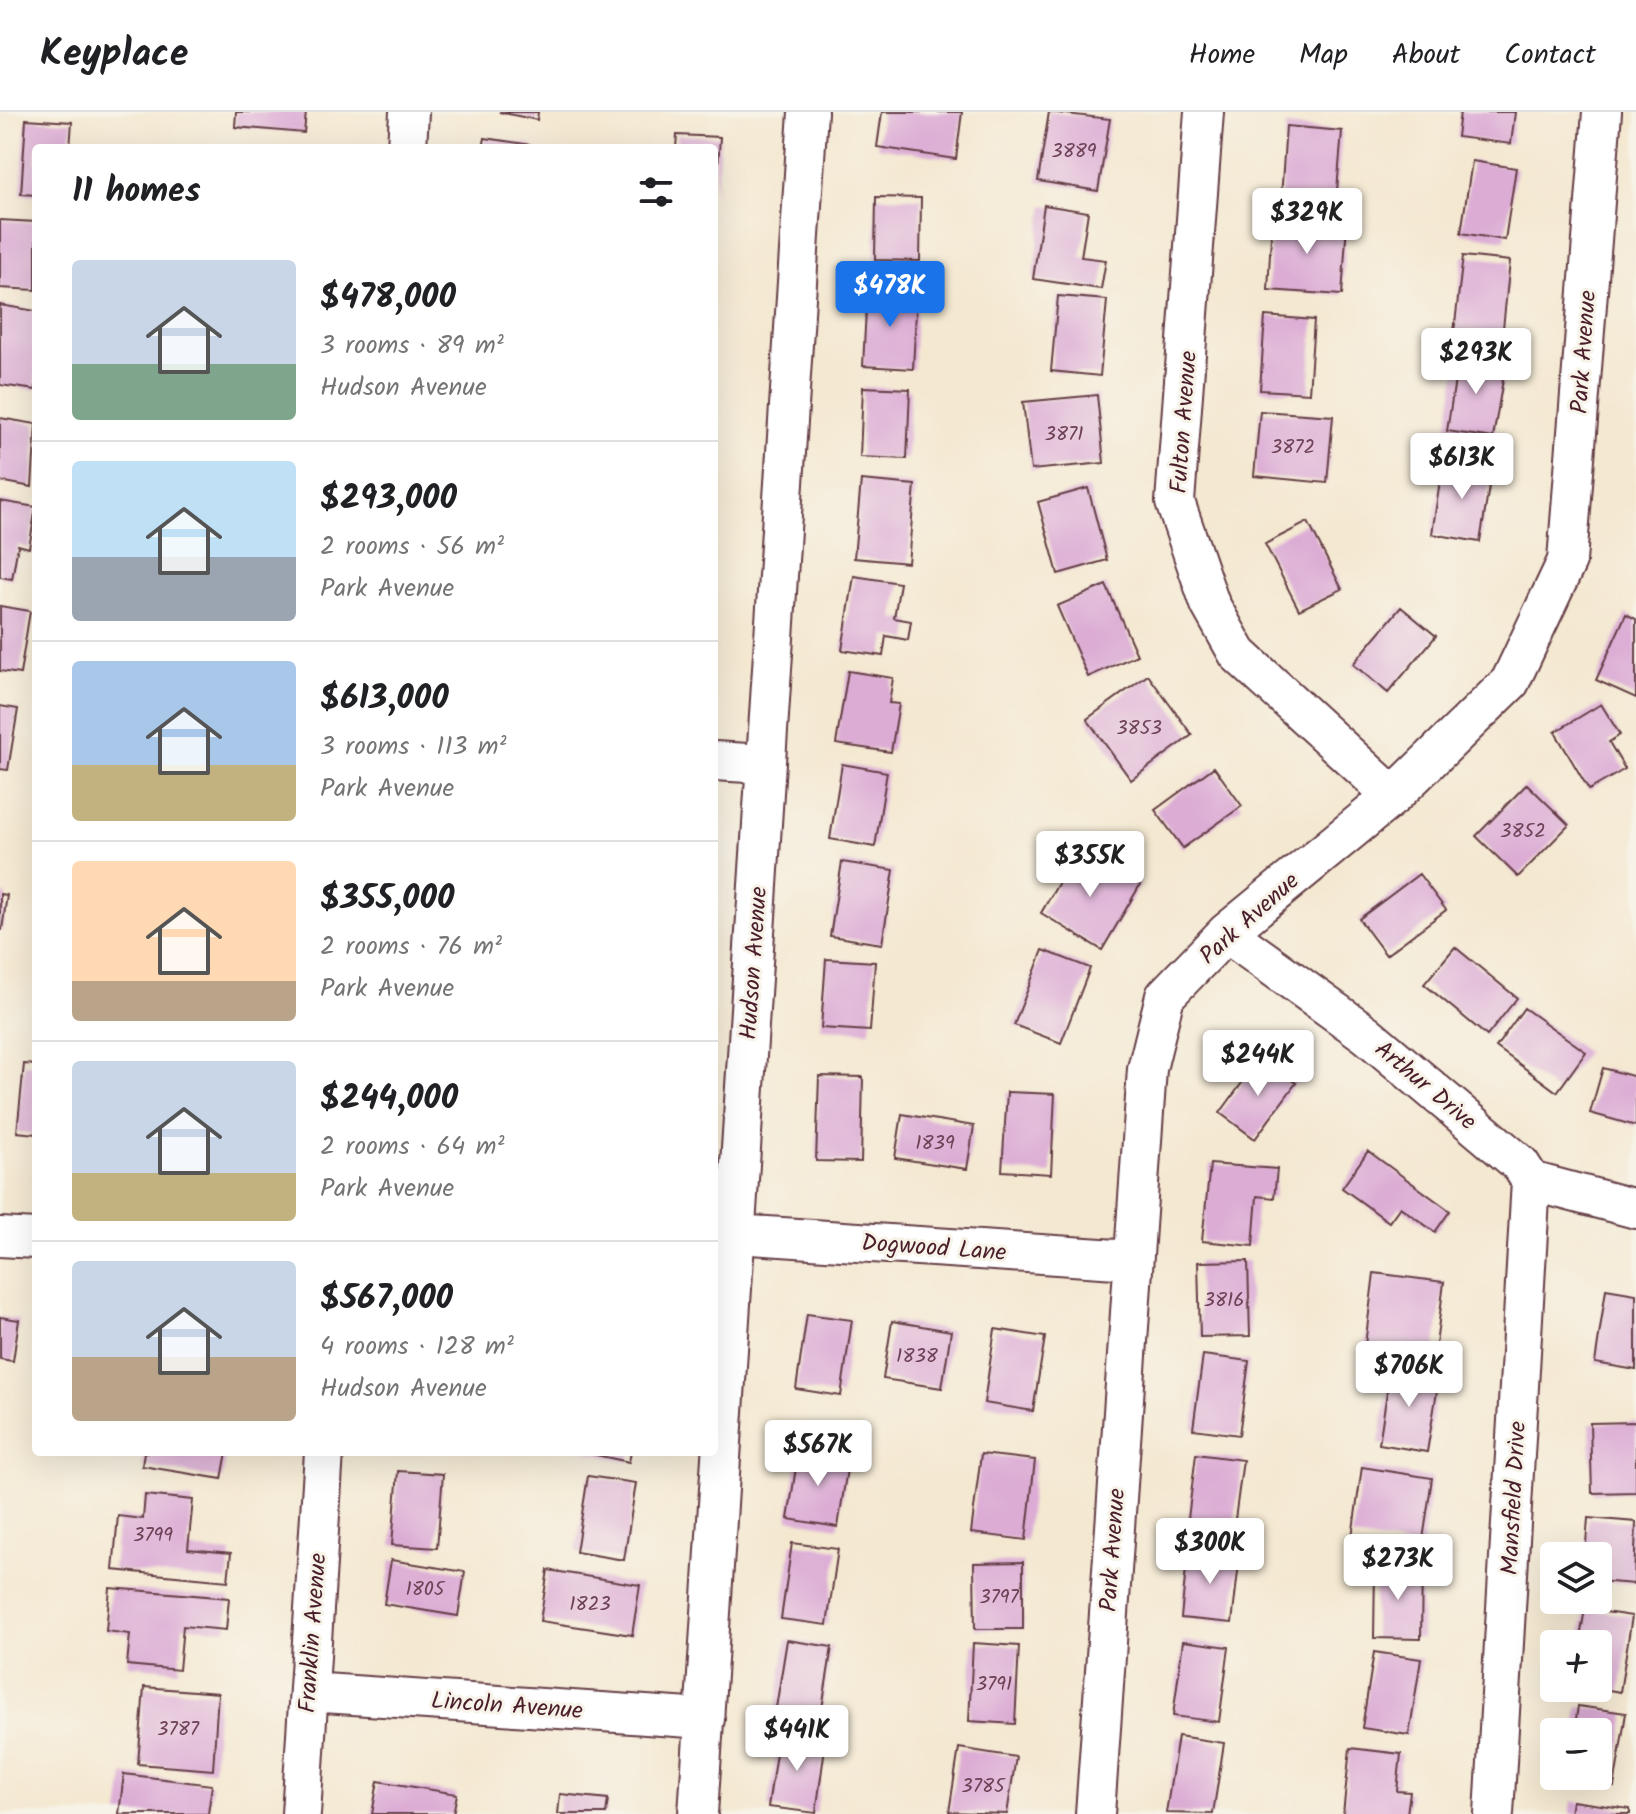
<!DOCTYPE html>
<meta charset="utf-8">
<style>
body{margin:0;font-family:Kalam,sans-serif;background:#f6f6f6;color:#202124;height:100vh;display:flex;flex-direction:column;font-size:30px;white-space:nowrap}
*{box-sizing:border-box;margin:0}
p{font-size:26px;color:#757577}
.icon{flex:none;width:44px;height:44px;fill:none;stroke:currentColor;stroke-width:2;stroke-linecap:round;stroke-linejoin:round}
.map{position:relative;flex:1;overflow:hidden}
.sheet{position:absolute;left:32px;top:32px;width:686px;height:1312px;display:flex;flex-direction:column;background:#fff;border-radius:8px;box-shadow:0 8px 32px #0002}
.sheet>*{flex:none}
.tools{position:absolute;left:1540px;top:1430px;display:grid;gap:16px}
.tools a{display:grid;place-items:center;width:72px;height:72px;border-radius:8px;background:#fff;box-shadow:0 8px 32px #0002;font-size:40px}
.price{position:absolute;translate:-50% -68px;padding:0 18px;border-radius:8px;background:#fff;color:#222;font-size:26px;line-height:52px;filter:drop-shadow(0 2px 4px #0008)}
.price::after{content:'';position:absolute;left:50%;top:48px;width:24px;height:18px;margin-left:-12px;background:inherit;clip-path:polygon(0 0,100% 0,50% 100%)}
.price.current{background:#1a73e8;color:#fff}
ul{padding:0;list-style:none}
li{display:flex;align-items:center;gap:24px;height:200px;padding:0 40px}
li+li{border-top:2px solid #e0e0e0}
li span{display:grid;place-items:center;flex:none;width:224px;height:160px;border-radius:8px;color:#555}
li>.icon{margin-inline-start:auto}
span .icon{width:96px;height:96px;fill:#fffc;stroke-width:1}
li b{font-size:34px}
h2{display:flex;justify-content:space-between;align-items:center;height:96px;padding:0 40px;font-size:34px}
header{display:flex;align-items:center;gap:48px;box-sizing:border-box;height:112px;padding:0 40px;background:#fff;border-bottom:2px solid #e0e0e0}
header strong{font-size:38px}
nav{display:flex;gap:44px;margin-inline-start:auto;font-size:28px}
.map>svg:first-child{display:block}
</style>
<header>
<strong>Keyplace</strong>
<nav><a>Home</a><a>Map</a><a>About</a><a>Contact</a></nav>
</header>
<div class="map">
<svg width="1636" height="1702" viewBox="0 0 1636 1702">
<rect width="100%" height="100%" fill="#f7f3e8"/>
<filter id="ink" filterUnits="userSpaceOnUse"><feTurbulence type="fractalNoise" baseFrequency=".0125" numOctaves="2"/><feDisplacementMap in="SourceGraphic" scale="16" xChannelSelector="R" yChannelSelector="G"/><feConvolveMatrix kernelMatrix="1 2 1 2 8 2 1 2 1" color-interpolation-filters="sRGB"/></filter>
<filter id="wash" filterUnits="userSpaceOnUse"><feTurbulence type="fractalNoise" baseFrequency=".006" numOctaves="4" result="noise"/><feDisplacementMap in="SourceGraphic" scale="32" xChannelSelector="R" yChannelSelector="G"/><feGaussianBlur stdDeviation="1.8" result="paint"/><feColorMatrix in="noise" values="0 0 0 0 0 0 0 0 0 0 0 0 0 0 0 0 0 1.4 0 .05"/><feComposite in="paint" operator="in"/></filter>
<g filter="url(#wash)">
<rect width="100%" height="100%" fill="#f4e8d1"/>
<g id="blocks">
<!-- building -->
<path fill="#dcacd5" d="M236 0H306L304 21 235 15Z
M499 0H538L537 8Z
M882 0H962L956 47 877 35Z
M1049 0 1110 7 1098 79 1038 69Z
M1460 0H1515L1511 32 1457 25Z
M26 7 72 10 70 36H36V83L21 82Z
M1286 14 1342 19 1336 90 1281 86Z
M677 23 720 25 716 85 714 36H676Z
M485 26 532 33 531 36H483Z
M1472 49 1516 56 1505 128 1461 121Z
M876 85 921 86 920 149 875 148Z
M1044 93 1088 100 1081 145 1106 148 1101 177 1033 167Z
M1272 106 1347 111 1342 183 1268 178Z
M0 108 36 110V178L0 176Z
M1463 144 1510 149 1502 226 1454 220Z
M867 178 917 180 913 257 863 254Z
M1058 184 1107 188 1100 264 1051 259Z
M0 193 36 199V278L0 273Z
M1265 204 1314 208 1309 281 1260 278Z
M1459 242 1506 250 1493 326 1447 319Z
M863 275 910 277 907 347 860 345Z
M1097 283 1104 351 1031 358 1023 290Z
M1260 299 1333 304 1327 371 1254 364Z
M0 306 36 312 32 375 0 369Z
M1443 349 1492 356 1480 430 1432 422Z
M861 368 915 373 908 451 854 446Z
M1088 376 1107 448 1058 462 1038 390Z
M0 389 36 395 29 436 18 433 12 467 0 465Z
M1308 410 1342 477 1299 498 1265 432Z
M854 464 900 471 894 506 911 509 908 528 886 524 883 544 842 538Z
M1106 473 1137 543 1088 565 1057 494Z
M0 494 30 499 20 562 0 559Z
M1401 495 1436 524 1388 581 1353 552Z
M1626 502 1636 507V586L1596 568Z
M848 559 893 566 889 591 899 592 891 640 836 632Z
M1148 563 1192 623 1131 668 1087 607Z
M1601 592 1620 623 1609 630 1625 657 1589 678 1555 620Z
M0 594 18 597 8 658 0 657Z
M842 652 887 660 875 735 830 727Z
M1214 655 1242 694 1183 736 1155 698Z
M1527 672 1569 713 1518 765 1476 724Z
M1079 736 1140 773 1102 838 1041 801Z
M842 750 894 758 882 832 830 824Z
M1419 762 1446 798 1386 843 1359 807Z
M0 782 7 783 2 818H0Z
M1455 835 1517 886 1487 924 1424 872Z
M1043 838 1090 856 1061 931 1014 913Z
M826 847 875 850 870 919 821 916Z
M1524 896 1586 940 1557 980 1496 935Z
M1261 945 1296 971 1255 1027 1220 1001Z
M24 952 36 953V1022L17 1020Z
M1603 956 1636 965V1014L1590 1001Z
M819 964 863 965 861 1050 816 1049Z
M1007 980 1055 982 1051 1062 1002 1059Z
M902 1002 974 1014 967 1057 895 1046Z
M1368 1039 1450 1099 1435 1120 1400 1095 1389 1110 1342 1076Z
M1210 1052 1277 1057 1274 1086 1257 1084 1253 1134 1202 1129Z
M1248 1149 1250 1224 1200 1225 1198 1150Z
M1374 1161 1444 1170 1435 1241 1365 1233Z
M1606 1177 1636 1182V1258L1595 1251Z
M807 1202 852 1208 841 1284 796 1277Z
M0 1205 19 1208 13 1249 0 1247Z
M892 1209 951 1219 942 1276 883 1267Z
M995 1217 1045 1225 1033 1299 984 1291Z
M1203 1243 1249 1249 1239 1323 1193 1317Z
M1391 1254 1440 1261 1427 1340 1379 1332Z
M1636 1310V1380L1592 1381 1590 1311Z
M799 1336 849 1344 838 1415 788 1407Z
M144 1340H227L222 1367 142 1354Z
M582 1340H631L629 1350Z
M981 1342 1035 1348 1026 1428 971 1421Z
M1196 1342 1243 1348 1233 1422 1187 1415Z
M1362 1355 1432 1366 1422 1435 1352 1425Z
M398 1359 443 1362 437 1436 392 1433Z
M588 1364 636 1371 624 1448 576 1440Z
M145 1383 193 1388 188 1437 231 1441 228 1469 113 1458 118 1404 143 1407Z
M1588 1406 1636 1410 1634 1472 1598 1469V1444H1585Z
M792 1431 838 1437 827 1513 781 1507Z
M1188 1436 1240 1442 1232 1511 1181 1506Z
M391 1448 465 1460 458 1504 384 1492Z
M1023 1450V1517H975L974 1451Z
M1375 1454 1422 1455 1421 1527 1374 1526Z
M548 1458 640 1473 632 1523 540 1509Z
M110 1476 229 1486 226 1518 183 1514 179 1558 127 1553 130 1522 106 1519Z
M1585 1497 1632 1504 1620 1580 1598 1576V1532H1579Z
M787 1528 832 1535 820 1609 775 1602Z
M1183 1529 1229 1535 1219 1610 1173 1604Z
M973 1531 1019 1534 1015 1612 969 1609Z
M1374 1540 1421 1547 1409 1623 1362 1616Z
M144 1575 218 1581 213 1658 138 1652Z
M1578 1594 1626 1601 1614 1675 1567 1668V1664H1598V1620H1574Z
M779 1621 826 1628 816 1701 768 1695Z
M1178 1624 1224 1631 1213 1702 1166 1701Z
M959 1636 1016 1645 1007 1702 949 1700Z
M1350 1636 1401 1642 1397 1679 1410 1680 1407 1702H1343Z
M124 1662 212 1673 208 1702H119Z
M378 1669 457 1682 453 1702H372Z
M560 1682 608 1687 606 1702H558Z
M1572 1689 1630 1697V1702H1570Z"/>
</g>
</g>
<g filter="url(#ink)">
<use href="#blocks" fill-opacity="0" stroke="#643d44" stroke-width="2"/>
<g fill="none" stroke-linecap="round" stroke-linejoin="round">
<!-- minor casing -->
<g stroke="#643d44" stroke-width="42">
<path id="minor" d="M1204 0 1175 390 1210 492 1238 542 1393 684
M407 36 409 0
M714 649 765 652
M1226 821 1366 922 1520 1052 1531 1069 1636 1097
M736 1122 1132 1148
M0 1125 36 1127
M309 1580 705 1607
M301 1702 324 1340
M698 1702 808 0
M1095 1702 1147 957 1165 884 1226 821 1393 684 1510 570 1567 449 1602 0
M1494 1702 1531 1069"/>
</g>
<!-- minor -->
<use href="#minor" stroke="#fff" stroke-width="38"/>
</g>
</g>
<g text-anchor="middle" stroke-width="6" stroke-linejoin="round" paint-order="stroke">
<!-- number labels -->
<g font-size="20" fill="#6e4256">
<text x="1074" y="45">3889</text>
<text x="1064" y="328">3871</text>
<text x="1293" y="341">3872</text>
<text x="1139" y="622">3853</text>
<text x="1523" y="725">3852</text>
<text x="935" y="1037">1839</text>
<text x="1224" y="1194">3816</text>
<text x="917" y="1250">1838</text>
<text x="153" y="1429">3799</text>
<text x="425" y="1483">1805</text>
<text x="999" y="1491">3797</text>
<text x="590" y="1498">1823</text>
<text x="994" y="1578">3791</text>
<text x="178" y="1623">3787</text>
<text x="983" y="1680">3785</text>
</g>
<!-- street labels -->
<g font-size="24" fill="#4a1f2b" stroke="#f7f3e8">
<text transform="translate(1583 240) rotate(-86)" y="8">Park Avenue</text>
<text transform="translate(1183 310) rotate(-86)" y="8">Fulton Avenue</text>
<text transform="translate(1249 806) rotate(-42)" y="8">Park Avenue</text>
<text transform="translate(753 851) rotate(-86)" y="8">Hudson Avenue</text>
<text transform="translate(1426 973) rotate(40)" y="8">Arthur Drive</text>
<text transform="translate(934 1135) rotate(4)" y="8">Dogwood Lane</text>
<text transform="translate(1513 1386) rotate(-87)" y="8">Mansfield Drive</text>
<text transform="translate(1112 1438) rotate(-86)" y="8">Park Avenue</text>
<text transform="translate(312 1521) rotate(-86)" y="8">Franklin Avenue</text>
<text transform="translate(507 1593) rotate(4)" y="8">Lincoln Avenue</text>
</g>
</g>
</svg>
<div class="tools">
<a><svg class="icon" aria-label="layers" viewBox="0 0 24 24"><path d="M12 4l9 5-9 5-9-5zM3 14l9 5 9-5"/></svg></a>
<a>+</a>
<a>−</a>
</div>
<b class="price" style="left:1307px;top:144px">$329K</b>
<b class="price current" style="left:890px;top:217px">$478K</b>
<b class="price" style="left:1476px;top:284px">$293K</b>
<b class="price" style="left:1462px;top:389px">$613K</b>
<b class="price" style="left:1090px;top:787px">$355K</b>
<b class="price" style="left:1258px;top:986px">$244K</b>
<b class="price" style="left:1409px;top:1297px">$706K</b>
<b class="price" style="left:818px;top:1376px">$567K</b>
<b class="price" style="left:1210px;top:1474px">$300K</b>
<b class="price" style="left:1398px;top:1490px">$273K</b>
<b class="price" style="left:797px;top:1661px">$441K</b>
<section class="sheet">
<h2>11 homes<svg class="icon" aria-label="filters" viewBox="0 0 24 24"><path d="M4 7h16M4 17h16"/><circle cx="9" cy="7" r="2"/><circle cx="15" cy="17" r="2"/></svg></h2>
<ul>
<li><span style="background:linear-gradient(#c9d6e8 65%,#7fa58c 0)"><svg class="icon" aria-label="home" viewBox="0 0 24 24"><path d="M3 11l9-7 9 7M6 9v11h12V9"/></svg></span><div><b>$478,000</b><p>3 rooms · 89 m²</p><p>Hudson Avenue</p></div></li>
<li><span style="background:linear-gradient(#bfe0f5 60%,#9aa5b1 0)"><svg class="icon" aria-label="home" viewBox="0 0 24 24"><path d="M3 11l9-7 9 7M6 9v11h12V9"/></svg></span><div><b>$293,000</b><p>2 rooms · 56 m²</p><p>Park Avenue</p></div></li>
<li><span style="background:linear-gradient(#a9c7e8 65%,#c2b280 0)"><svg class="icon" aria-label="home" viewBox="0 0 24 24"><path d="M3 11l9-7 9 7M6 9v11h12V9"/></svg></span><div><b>$613,000</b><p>3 rooms · 113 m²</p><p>Park Avenue</p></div></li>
<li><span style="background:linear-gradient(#ffd9b3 75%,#b9a48a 0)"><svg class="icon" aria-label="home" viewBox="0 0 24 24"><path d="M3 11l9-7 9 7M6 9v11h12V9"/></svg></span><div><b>$355,000</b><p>2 rooms · 76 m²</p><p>Park Avenue</p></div></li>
<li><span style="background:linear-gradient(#c9d6e8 70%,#c2b280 0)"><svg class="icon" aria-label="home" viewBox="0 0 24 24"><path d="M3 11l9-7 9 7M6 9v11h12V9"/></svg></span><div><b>$244,000</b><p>2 rooms · 64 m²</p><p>Park Avenue</p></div></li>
<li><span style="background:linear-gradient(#c9d6e8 60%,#b9a48a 0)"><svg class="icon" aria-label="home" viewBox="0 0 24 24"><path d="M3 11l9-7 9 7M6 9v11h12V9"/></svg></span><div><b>$567,000</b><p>4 rooms · 128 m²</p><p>Hudson Avenue</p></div></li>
</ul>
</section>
</div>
